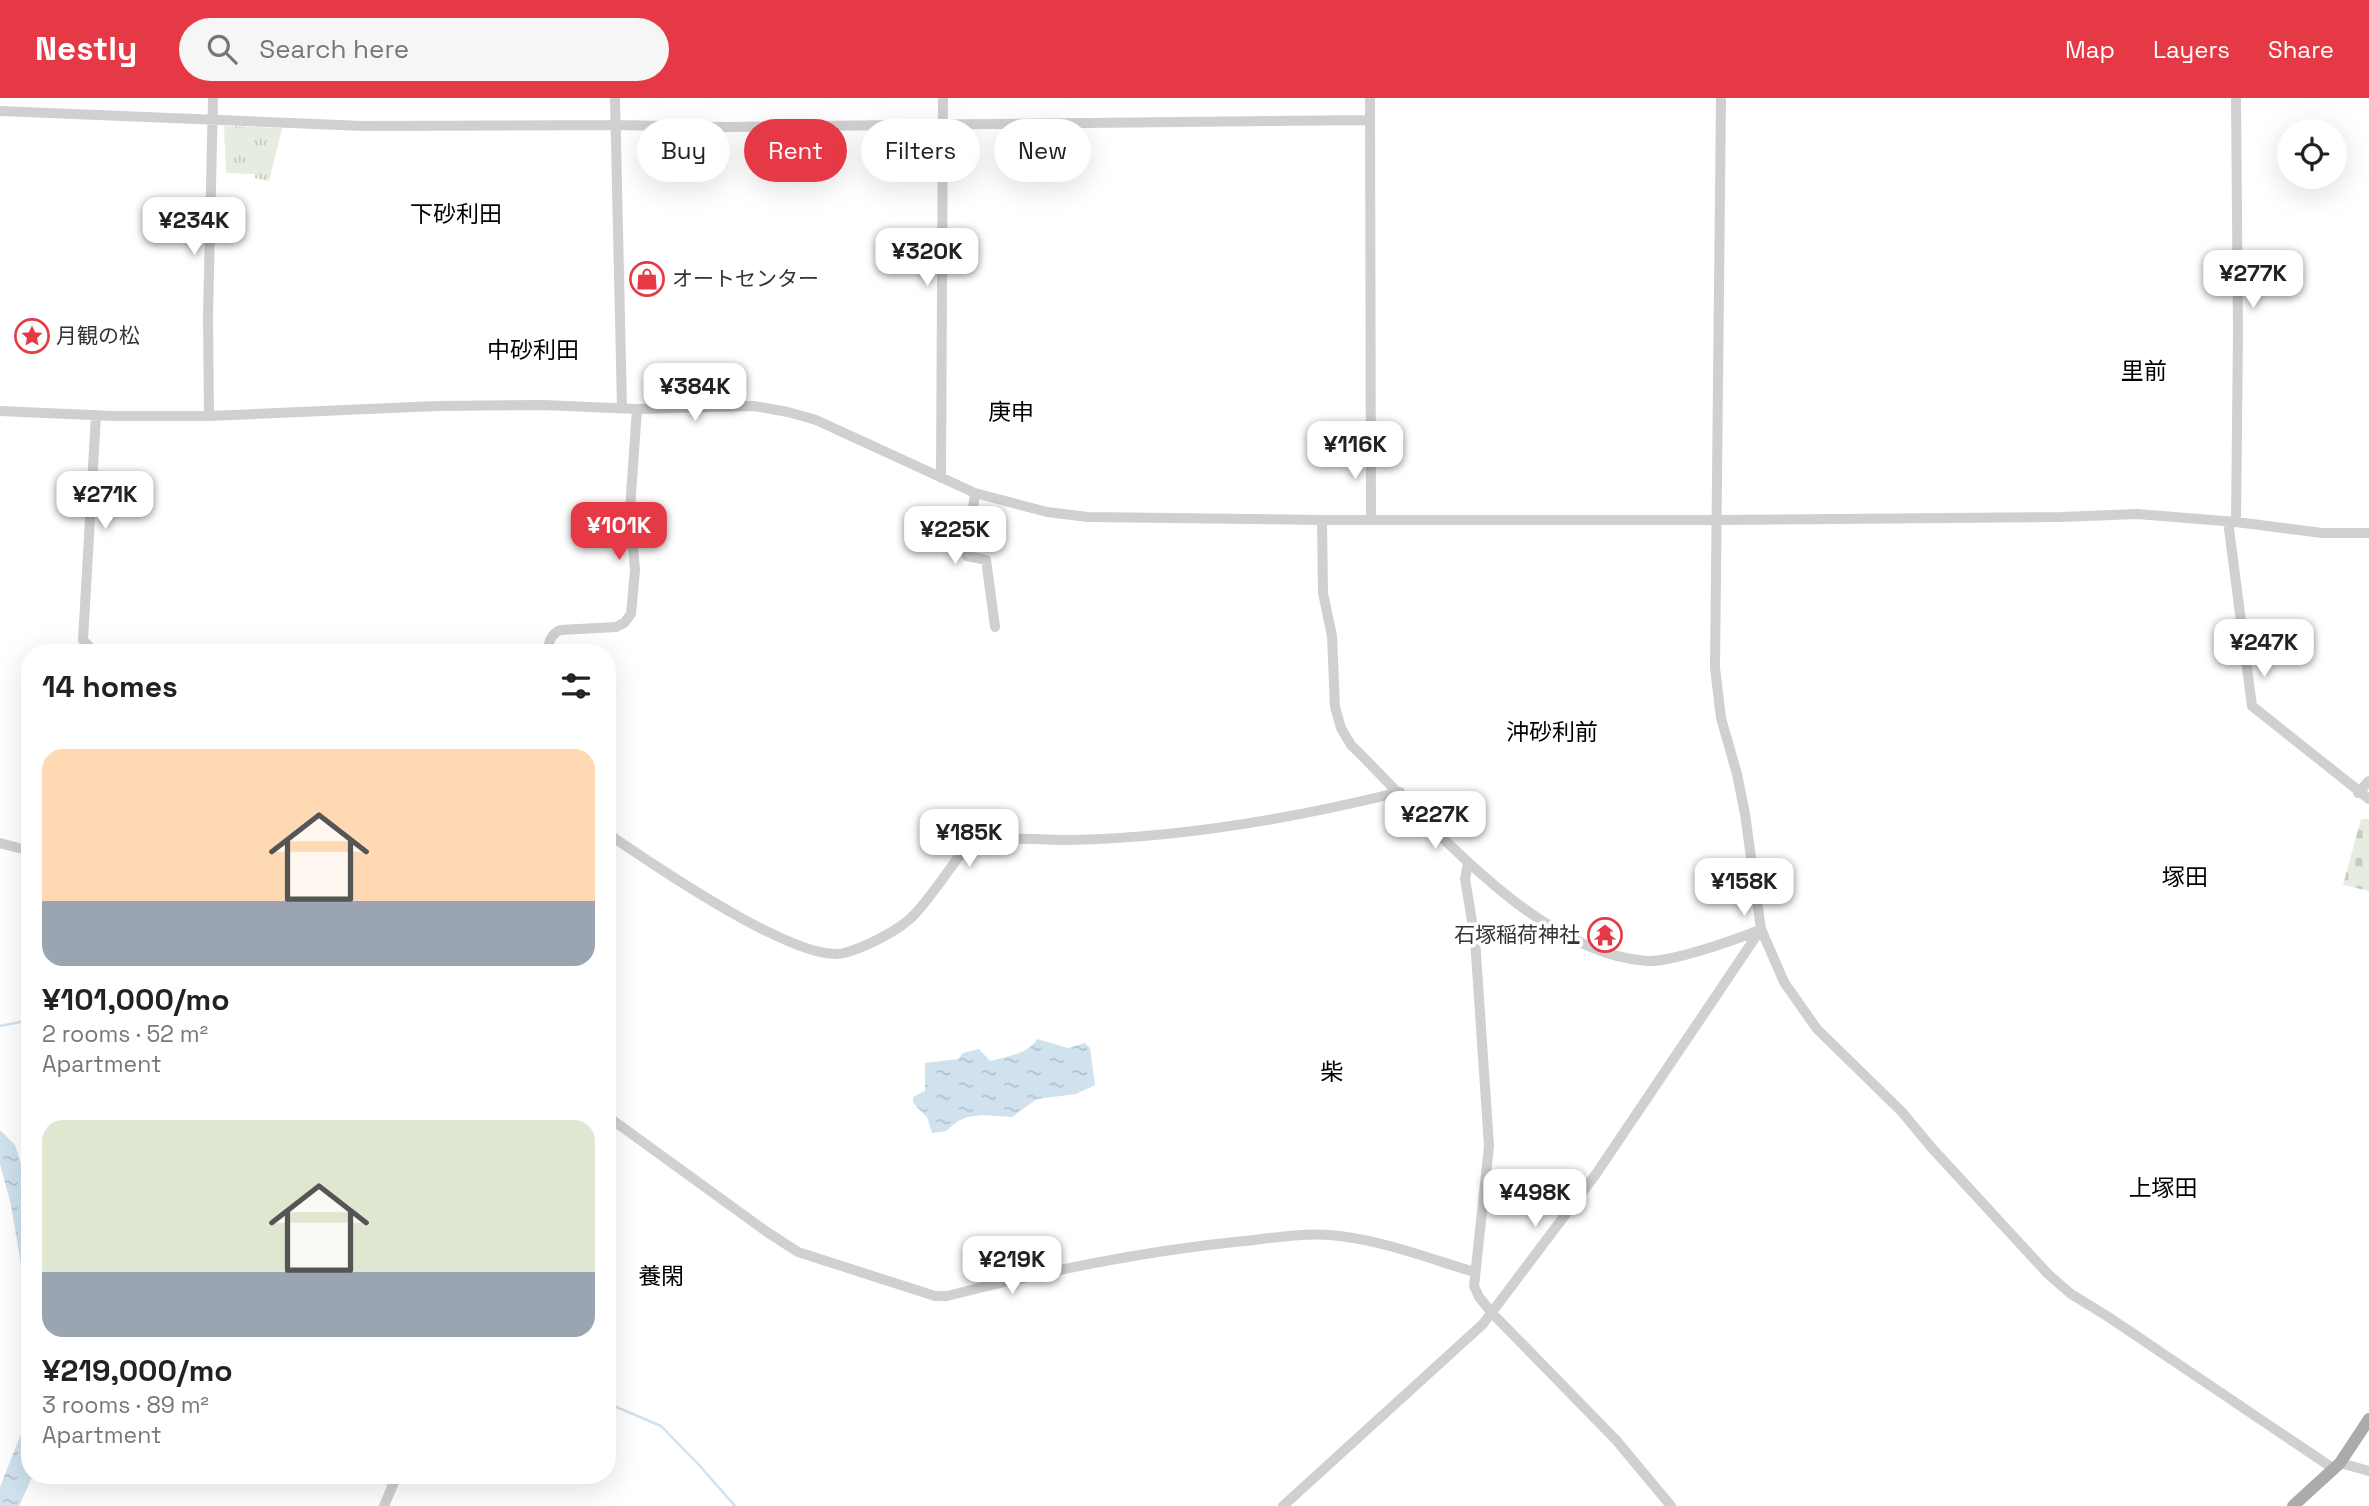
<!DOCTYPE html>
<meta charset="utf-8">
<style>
body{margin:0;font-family:"Space Grotesk","Noto Sans JP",sans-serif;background:#f6f6f6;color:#222;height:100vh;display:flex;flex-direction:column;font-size:26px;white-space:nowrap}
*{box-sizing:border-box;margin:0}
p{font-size:23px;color:#767676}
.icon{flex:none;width:38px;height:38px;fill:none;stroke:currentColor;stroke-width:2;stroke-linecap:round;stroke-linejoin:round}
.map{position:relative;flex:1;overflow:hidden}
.sheet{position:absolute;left:21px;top:546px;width:595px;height:840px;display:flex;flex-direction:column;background:#fff;border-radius:28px;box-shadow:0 7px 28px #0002}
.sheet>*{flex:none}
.guide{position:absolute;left:637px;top:21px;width:665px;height:63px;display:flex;gap:14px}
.buttons{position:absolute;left:2277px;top:21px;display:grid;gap:14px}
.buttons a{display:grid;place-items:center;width:70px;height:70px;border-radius:50%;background:#fff;box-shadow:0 7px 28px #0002;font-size:35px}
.price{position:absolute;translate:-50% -60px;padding:0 16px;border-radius:14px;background:#fff;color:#222;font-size:23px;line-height:46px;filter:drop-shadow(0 2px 4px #0008)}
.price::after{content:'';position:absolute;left:50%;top:42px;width:21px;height:16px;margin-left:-10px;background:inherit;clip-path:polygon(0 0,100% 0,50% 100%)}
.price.active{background:#e63946;color:#fff}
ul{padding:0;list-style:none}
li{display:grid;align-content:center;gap:14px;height:371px;padding:0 21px}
li span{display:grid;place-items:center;height:217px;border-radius:21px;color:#555}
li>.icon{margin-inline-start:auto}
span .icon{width:126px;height:126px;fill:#fffc;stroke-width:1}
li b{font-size:30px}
h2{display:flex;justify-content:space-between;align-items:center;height:84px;padding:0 21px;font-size:30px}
.chip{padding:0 24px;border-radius:32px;background:#fff;box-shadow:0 7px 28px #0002;font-size:24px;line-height:63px}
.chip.active{background:#e63946;color:#fff}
header{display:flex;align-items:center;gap:42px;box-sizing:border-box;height:98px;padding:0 35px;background:#e63946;color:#fff}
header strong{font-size:33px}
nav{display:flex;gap:38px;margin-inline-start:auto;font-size:24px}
.search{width:490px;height:63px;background:#f6f6f6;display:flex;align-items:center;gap:18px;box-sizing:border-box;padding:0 24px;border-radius:38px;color:#767676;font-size:26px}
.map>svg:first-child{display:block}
</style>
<header>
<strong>Nestly</strong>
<div class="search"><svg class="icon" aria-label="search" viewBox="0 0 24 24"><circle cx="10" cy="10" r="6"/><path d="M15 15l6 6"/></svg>Search here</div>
<nav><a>Map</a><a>Layers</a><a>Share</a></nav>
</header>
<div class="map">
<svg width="2369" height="1408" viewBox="0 0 2369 1408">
<defs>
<pattern id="cemetery-stones" width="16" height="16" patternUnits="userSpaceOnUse" patternTransform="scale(1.75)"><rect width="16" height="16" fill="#e6ecdf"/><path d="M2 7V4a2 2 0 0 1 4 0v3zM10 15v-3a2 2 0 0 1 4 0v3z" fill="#c6cbc0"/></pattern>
<pattern id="park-tufts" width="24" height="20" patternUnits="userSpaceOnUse" patternTransform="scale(1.75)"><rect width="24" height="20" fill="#e6ecdf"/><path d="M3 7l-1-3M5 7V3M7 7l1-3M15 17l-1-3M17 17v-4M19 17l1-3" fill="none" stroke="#c6cbc0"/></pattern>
<pattern id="water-ripples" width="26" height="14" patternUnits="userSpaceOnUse" patternTransform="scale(1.75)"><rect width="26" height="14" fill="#cfe2ee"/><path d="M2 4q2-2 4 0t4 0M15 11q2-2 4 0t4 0" fill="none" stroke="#b2c2cd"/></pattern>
</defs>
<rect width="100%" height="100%" fill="#fff"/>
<!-- cemetery -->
<path fill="url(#cemetery-stones)" d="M2361 721H2369V793L2343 787Z"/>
<!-- park -->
<path fill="url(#park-tufts)" d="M224 28 282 30 269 83 255 80V76L226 75Z"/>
<!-- water -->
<path fill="url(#water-ripples)" d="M1037 941 1068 950 1085 945 1090 950 1095 987 1076 996 1037 1001 1012 1019 981 1017 968 1019 958 1023 946 1033 932 1035 927 1019 913 1005V999L925 993V965L958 961 963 955 979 951 990 963C1006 959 1029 956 1037 941Z
M0 1032 15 1047 28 1087 30 1221 11 1107 0 1066Z
M30 1313V1377H33L19 1408H0V1389Z"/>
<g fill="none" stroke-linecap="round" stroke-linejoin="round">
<!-- stream -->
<path stroke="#cfe2ee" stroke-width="2.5" d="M0 928 30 922
M607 1305 661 1328 700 1368 735 1408"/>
<!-- minor -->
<path stroke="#d0d0d0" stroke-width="10" d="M615 0 622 309
M1370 0 1371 422
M1721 0 1715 570 1721 620 1737 676 1745 716 1761 831 1784 884 1817 931 1902 1014 1931 1049 2048 1176 2071 1196 2107 1218 2334 1371
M2236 0 2238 234 2236 424
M0 13 363 28 616 27 727 29 1370 22
M0 313 113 318H209L437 308 543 307 637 311 754 308 788 314 816 322 975 395 1047 414 1088 419 1322 422H1717L2061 419 2137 416 2236 424 2322 435H2369
M209 318 208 218 213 0
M941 380 943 0
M975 395 967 458 986 462 995 529
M1322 422 1323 495 1332 538 1335 609 1341 630 1351 647C1426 720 1536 856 1647 863 1673 864 1734 842 1760 832
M2228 423 2252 608 2369 701
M95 555 83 542 96 317
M547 555C549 544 550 537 560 532L616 529 624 525 631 516 635 472 630 411 637 311
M2358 695 2369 683
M607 735C648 763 798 867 844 855 864 850 900 832 914 817 931 799 945 777 960 757 984 734 1036 742 1068 742 1180 740 1291 721 1400 694
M0 745 30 753
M1468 765 1465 781 1475 841 1489 1048 1474 1188 1479 1199 1492 1215 1616 1342 1671 1408
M607 1018 767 1134 798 1154 935 1198H947C1042 1174 1137 1154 1235 1144 1266 1141 1298 1135 1330 1137 1379 1141 1428 1160 1474 1174
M2340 1365 2369 1373
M384 1408 395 1382
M1283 1408 1483 1226 1596 1076 1761 831"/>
<!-- major -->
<path stroke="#ababab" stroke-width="12" d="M2293 1408 2340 1365 2369 1321"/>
</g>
<!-- icons -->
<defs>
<g id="shop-ring" transform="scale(1.75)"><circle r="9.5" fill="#fff" stroke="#e63946" stroke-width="1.5"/><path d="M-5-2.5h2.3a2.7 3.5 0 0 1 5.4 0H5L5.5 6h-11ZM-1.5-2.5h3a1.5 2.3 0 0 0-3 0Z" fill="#e63946"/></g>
<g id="sight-ring" transform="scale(1.75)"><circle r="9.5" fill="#fff" stroke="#e63946" stroke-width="1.5"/><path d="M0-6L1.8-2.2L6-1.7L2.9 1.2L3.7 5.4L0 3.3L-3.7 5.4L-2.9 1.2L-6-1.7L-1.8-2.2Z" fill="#e63946"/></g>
<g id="temple-ring" transform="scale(1.75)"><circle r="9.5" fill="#fff" stroke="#e63946" stroke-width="1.5"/><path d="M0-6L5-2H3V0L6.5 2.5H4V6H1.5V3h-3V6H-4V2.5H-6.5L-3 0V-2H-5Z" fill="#e63946"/></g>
</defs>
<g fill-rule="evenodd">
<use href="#shop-ring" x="647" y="181"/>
<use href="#sight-ring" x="32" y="238"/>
<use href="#temple-ring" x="1605" y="837"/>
</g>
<g text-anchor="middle" stroke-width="7" stroke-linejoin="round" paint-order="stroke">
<!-- poi labels -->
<g font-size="21" fill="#333" stroke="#fff" text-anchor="start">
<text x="672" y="188">オートセンター</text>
<text x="56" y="245">月観の松</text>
<text x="1580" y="844" text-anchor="end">石塚稲荷神社</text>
</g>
<!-- neighbourhood labels -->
<g font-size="23" fill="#000" stroke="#fff">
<text x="456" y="124">下砂利田</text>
<text x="533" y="260">中砂利田</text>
<text x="2144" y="281">里前</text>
<text x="1011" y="322">庚申</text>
<text x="1552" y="642">沖砂利前</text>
<text x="2185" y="787">塚田</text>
<text x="1332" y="982">柴</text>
<text x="2163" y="1098">上塚田</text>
<text x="661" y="1186">養閑</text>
</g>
</g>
</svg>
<div class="buttons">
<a><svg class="icon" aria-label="locate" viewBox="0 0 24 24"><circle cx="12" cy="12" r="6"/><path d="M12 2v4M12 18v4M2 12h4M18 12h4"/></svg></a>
</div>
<b class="price" style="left:194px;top:159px">¥234K</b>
<b class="price" style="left:927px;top:190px">¥320K</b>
<b class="price" style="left:2253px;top:212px">¥277K</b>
<b class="price" style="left:695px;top:325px">¥384K</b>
<b class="price" style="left:1355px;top:383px">¥116K</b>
<b class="price" style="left:105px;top:433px">¥271K</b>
<b class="price active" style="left:619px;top:464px">¥101K</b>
<b class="price" style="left:955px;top:468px">¥225K</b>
<b class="price" style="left:2264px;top:581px">¥247K</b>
<b class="price" style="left:1435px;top:753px">¥227K</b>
<b class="price" style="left:969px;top:771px">¥185K</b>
<b class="price" style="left:1744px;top:820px">¥158K</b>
<b class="price" style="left:1535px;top:1131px">¥498K</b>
<b class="price" style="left:1012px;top:1198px">¥219K</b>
<div class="guide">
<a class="chip">Buy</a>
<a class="chip active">Rent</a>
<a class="chip">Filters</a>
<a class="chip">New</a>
</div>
<section class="sheet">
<h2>14 homes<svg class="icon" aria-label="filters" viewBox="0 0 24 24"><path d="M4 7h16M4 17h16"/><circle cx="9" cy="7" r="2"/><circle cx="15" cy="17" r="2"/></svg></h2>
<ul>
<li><span style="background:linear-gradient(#ffd9b3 70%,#9aa5b1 0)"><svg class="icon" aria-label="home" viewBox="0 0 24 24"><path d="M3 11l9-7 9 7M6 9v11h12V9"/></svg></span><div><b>¥101,000/mo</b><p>2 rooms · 52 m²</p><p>Apartment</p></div></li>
<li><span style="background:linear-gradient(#dfe7d0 70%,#9aa5b1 0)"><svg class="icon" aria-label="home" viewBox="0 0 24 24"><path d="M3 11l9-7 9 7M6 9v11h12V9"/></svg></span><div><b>¥219,000/mo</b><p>3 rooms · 89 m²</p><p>Apartment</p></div></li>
</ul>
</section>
</div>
